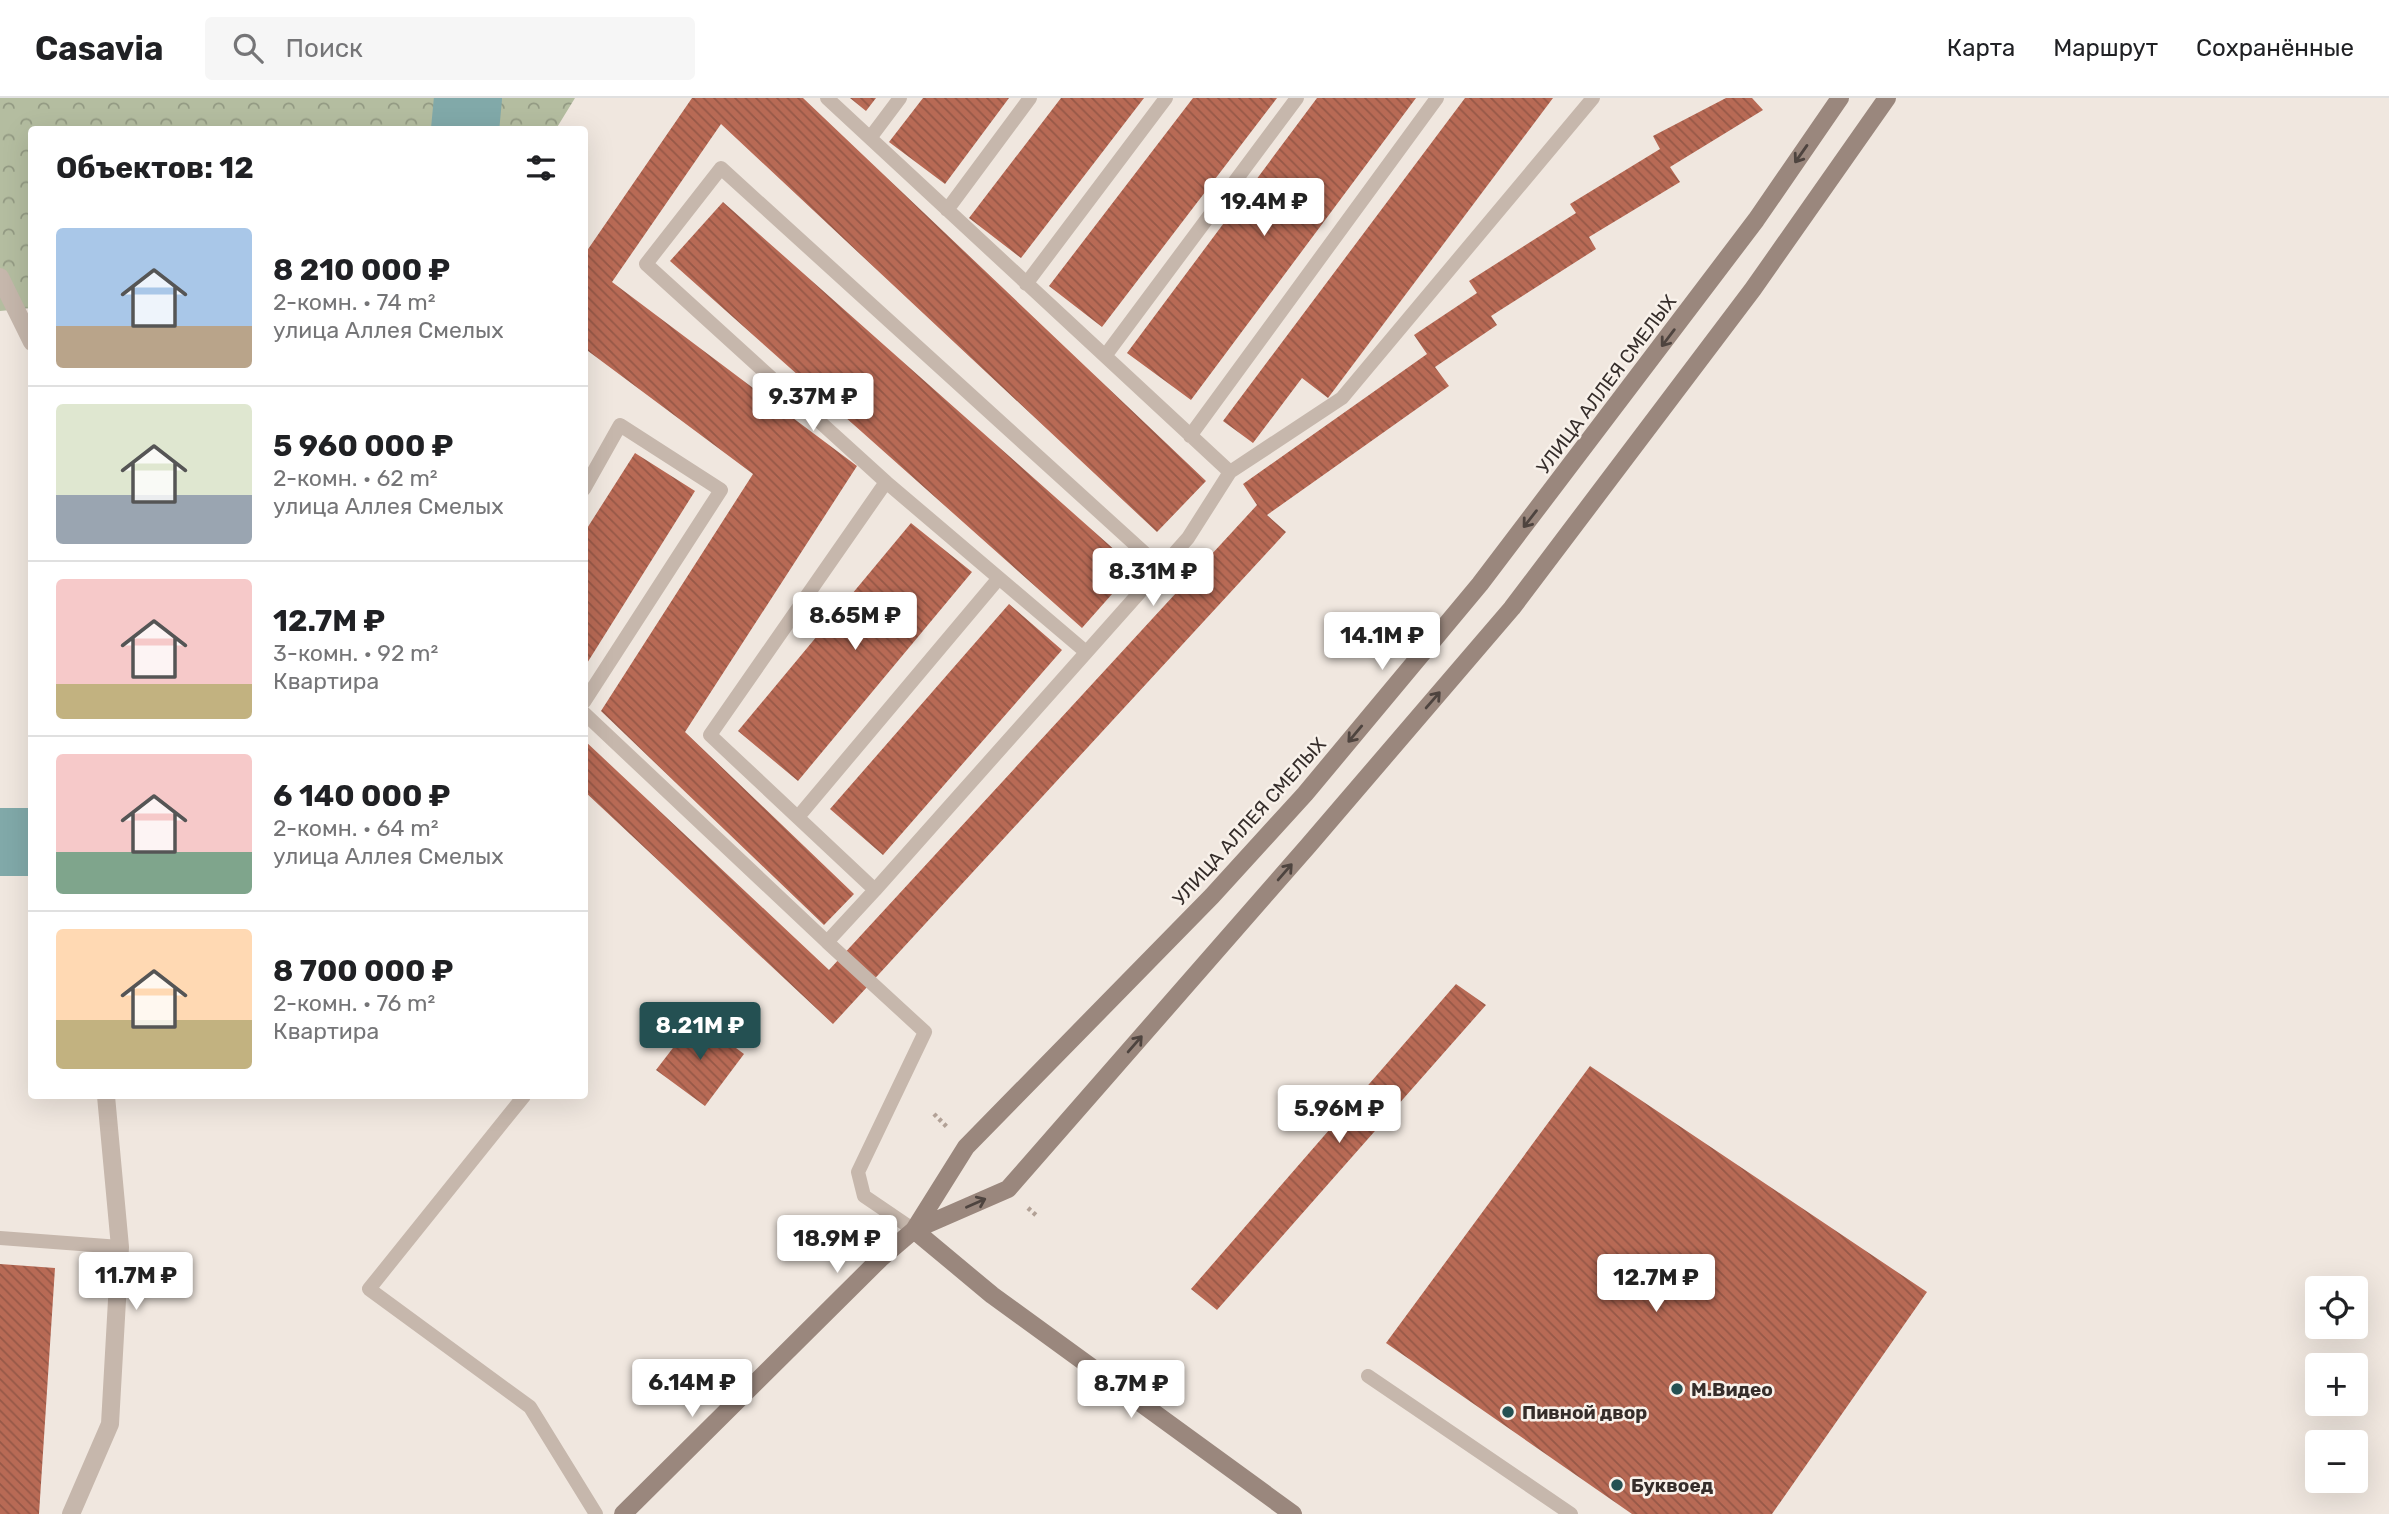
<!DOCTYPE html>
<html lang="ru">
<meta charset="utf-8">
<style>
body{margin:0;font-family:Rubik,sans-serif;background:#f6f6f6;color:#202124;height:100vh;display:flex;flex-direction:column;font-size:26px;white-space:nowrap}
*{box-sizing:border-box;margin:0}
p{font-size:23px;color:#757577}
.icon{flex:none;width:38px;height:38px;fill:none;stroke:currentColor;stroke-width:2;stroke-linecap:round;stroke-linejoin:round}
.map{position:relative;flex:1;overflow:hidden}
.panel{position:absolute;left:28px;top:28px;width:560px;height:973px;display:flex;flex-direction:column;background:#fff;border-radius:7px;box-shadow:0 7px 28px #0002}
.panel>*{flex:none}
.fabs{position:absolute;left:2305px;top:1178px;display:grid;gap:14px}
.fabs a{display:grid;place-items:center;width:63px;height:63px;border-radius:7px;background:#fff;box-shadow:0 7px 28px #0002;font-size:35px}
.price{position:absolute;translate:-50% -60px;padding:0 16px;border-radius:7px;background:#fff;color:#222;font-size:23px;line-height:46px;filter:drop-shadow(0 2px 4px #0008)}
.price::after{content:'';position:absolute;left:50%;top:42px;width:21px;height:16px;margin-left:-10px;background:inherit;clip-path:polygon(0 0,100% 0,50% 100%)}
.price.current{background:#245052;color:#fff}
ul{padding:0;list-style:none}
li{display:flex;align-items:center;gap:21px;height:175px;padding:0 28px}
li+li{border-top:2px solid #e0e0e0}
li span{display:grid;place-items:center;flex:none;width:196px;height:140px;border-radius:7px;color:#555}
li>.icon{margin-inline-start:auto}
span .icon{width:84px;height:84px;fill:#fffc;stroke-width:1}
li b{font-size:30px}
h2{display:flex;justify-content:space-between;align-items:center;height:84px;padding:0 28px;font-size:30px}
header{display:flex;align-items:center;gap:42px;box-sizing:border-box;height:98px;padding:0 35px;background:#fff;border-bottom:2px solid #e0e0e0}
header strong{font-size:33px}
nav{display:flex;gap:38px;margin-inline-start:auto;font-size:24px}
.search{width:490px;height:63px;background:#f6f6f6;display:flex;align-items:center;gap:18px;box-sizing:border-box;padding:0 24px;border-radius:7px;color:#757577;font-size:26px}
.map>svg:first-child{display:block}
</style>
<header>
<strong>Casavia</strong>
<div class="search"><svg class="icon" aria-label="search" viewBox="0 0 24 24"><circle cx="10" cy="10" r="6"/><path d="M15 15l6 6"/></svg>Поиск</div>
<nav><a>Карта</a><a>Маршрут</a><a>Сохранённые</a></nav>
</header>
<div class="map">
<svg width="2389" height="1416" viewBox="0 0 2389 1416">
<defs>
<pattern id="forest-crowns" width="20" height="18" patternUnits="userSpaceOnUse" patternTransform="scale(1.75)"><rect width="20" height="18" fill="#b4bda0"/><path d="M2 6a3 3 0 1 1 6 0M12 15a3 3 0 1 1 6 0" fill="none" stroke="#939a83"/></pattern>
<pattern id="building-back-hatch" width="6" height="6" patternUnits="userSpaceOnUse" patternTransform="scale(1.75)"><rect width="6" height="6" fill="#b86a55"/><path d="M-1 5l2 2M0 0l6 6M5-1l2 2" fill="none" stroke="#965847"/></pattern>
</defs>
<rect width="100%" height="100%" fill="#f0e7df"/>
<!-- forest -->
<path fill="url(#forest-crowns)" d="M0 0H575L556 31 32 32 31 210 0 213Z"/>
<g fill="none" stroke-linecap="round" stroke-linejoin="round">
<!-- river -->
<path stroke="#81a9a9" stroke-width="68" d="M465 32 468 0
M0 744H32"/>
</g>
<!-- building -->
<path fill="url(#building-back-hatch)" d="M692 0H803L1206 383 1157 434 721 26 612 184 857 368 685 634 854 796 824 827 601 613 753 376 584 250V157Z
M850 0H876L866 13Z
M923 0H1009L945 86 889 44Z
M1061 0H1144L1021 160 969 120Z
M1193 0H1277L1102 229 1049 188Z
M1317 0H1416L1191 302 1127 255Z
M1465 0H1553L1328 300 1302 280 1253 345 1223 323Z
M1726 0H1752L1763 12 1670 69 1680 84 1589 139 1596 151 1491 218 1497 227 1435 269 1449 288 1267 417 1286 434 833 926 584 693V642L829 872 1257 407 1243 386 1427 256 1414 237 1477 195 1469 183 1576 115 1570 106 1660 51 1653 38Z
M723 104 1135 470 1082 530 670 163Z
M635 355 695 393 584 570V435Z
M911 425 972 474 798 683 738 633Z
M1009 506 1062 552 883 757 830 711Z
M1456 886 1486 907 1217 1212 1191 1191Z
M696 920 744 956 705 1008 656 972Z
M1590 968 1927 1194 1772 1416H1632L1386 1245Z
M0 1166 55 1170 39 1416H0Z"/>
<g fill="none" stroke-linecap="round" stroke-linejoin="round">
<!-- path -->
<path stroke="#b2a196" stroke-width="4.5" stroke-dasharray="3.5 3.5" stroke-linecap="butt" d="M934 1016 948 1030
M1028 1110 1038 1119"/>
<!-- lane -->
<path stroke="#c6b7ac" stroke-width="14" d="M827 0 1230 374
M870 40 900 0
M947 112 1030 0
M1026 186 1166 0
M1105 258 1297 0
M1190 338 1437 0
M886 384 1086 554
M584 391 620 327 721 392 584 604
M1161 470 721 70 646 166 886 384 710 637 875 792 1188 440 1230 374 1342 300 1593 0
M584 615 827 844 875 792
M798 719 999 480
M827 844 925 934 858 1074 864 1098 914 1132
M524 998 369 1191 530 1309 596 1416
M0 1140 120 1149
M1368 1278 1571 1416"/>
<!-- street -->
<path stroke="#c6b7ac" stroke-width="18" d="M0 179 32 244
M71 1416 110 1326 120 1149 106 998"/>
<!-- secondary -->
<path stroke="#9a877d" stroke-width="18" d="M914 1132 1008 1091 1308 748 1512 510 1753 191 1887 0
M914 1132 992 1197 1293 1416
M623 1416 880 1161 914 1132 966 1049 1212 798 1305 696 1480 486 1756 122 1840 0"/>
</g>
<!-- one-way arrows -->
<defs><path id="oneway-shaft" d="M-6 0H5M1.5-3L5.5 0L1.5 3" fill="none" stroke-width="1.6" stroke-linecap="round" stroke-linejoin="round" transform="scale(1.75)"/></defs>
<g stroke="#4e443f">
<use href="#oneway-shaft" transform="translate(1801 56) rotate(125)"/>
<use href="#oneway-shaft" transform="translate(1668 240) rotate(127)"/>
<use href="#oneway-shaft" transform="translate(1530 421) rotate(128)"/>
<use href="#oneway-shaft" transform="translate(1433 602) rotate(-49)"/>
<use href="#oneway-shaft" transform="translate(1355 636) rotate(130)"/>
<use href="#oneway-shaft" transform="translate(1285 774) rotate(-49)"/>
<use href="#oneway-shaft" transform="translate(1135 946) rotate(-49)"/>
<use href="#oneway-shaft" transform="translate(976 1105) rotate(-24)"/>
</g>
<!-- markers -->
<g fill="#245052" stroke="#f8f1ea" stroke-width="2.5">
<circle cx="1677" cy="1291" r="7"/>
<circle cx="1508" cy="1314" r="7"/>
<circle cx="1617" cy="1387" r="7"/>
</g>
<g text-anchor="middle" stroke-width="5" stroke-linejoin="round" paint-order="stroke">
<!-- street labels -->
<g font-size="19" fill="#352d2a" stroke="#f8f1ea">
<text transform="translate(1606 286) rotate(-53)" y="7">УЛИЦА АЛЛЕЯ СМЕЛЫХ</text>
<text transform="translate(1249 723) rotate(-48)" y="7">УЛИЦА АЛЛЕЯ СМЕЛЫХ</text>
</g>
<!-- poi labels -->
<g font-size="19" font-weight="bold" fill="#352d2a" stroke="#f8f1ea" text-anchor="start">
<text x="1691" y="1298">M.Видео</text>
<text x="1522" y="1321">Пивной двор</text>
<text x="1631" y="1394">Буквоед</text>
</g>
</g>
</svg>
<div class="fabs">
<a><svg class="icon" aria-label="locate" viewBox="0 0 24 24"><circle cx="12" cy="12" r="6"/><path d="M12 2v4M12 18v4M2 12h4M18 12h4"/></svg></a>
<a>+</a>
<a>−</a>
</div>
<b class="price" style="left:1264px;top:140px">19.4M ₽</b>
<b class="price" style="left:813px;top:335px">9.37M ₽</b>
<b class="price" style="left:1153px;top:510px">8.31M ₽</b>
<b class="price" style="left:855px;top:554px">8.65M ₽</b>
<b class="price" style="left:1382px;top:574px">14.1M ₽</b>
<b class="price current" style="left:700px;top:964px">8.21M ₽</b>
<b class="price" style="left:1339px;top:1047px">5.96M ₽</b>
<b class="price" style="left:837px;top:1177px">18.9M ₽</b>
<b class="price" style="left:136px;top:1214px">11.7M ₽</b>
<b class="price" style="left:1656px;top:1216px">12.7M ₽</b>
<b class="price" style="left:692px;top:1321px">6.14M ₽</b>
<b class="price" style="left:1131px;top:1322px">8.7M ₽</b>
<section class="panel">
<h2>Объектов: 12<svg class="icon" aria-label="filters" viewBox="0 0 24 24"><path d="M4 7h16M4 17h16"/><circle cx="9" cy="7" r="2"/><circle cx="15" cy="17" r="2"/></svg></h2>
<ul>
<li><span style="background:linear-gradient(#a9c7e8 70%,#b9a48a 0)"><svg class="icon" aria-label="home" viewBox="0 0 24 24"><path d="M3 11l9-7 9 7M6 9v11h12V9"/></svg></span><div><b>8 210 000 ₽</b><p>2-комн. · 74 m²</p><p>улица Аллея Смелых</p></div></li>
<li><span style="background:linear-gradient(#dfe7d0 65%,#9aa5b1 0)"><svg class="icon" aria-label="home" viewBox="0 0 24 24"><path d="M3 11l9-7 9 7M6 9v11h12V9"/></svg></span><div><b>5 960 000 ₽</b><p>2-комн. · 62 m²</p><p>улица Аллея Смелых</p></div></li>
<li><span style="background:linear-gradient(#f6c9c9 75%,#c2b280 0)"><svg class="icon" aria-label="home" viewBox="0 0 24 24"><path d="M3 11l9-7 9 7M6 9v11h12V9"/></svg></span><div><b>12.7M ₽</b><p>3-комн. · 92 m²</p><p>Квартира</p></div></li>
<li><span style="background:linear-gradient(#f6c9c9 70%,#7fa58c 0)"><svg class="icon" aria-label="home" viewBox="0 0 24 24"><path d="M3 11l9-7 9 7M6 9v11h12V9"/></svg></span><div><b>6 140 000 ₽</b><p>2-комн. · 64 m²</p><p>улица Аллея Смелых</p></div></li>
<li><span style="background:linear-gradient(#ffd9b3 65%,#c2b280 0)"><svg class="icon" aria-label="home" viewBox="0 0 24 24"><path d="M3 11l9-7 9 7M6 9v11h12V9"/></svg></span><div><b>8 700 000 ₽</b><p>2-комн. · 76 m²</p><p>Квартира</p></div></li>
</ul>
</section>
</div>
